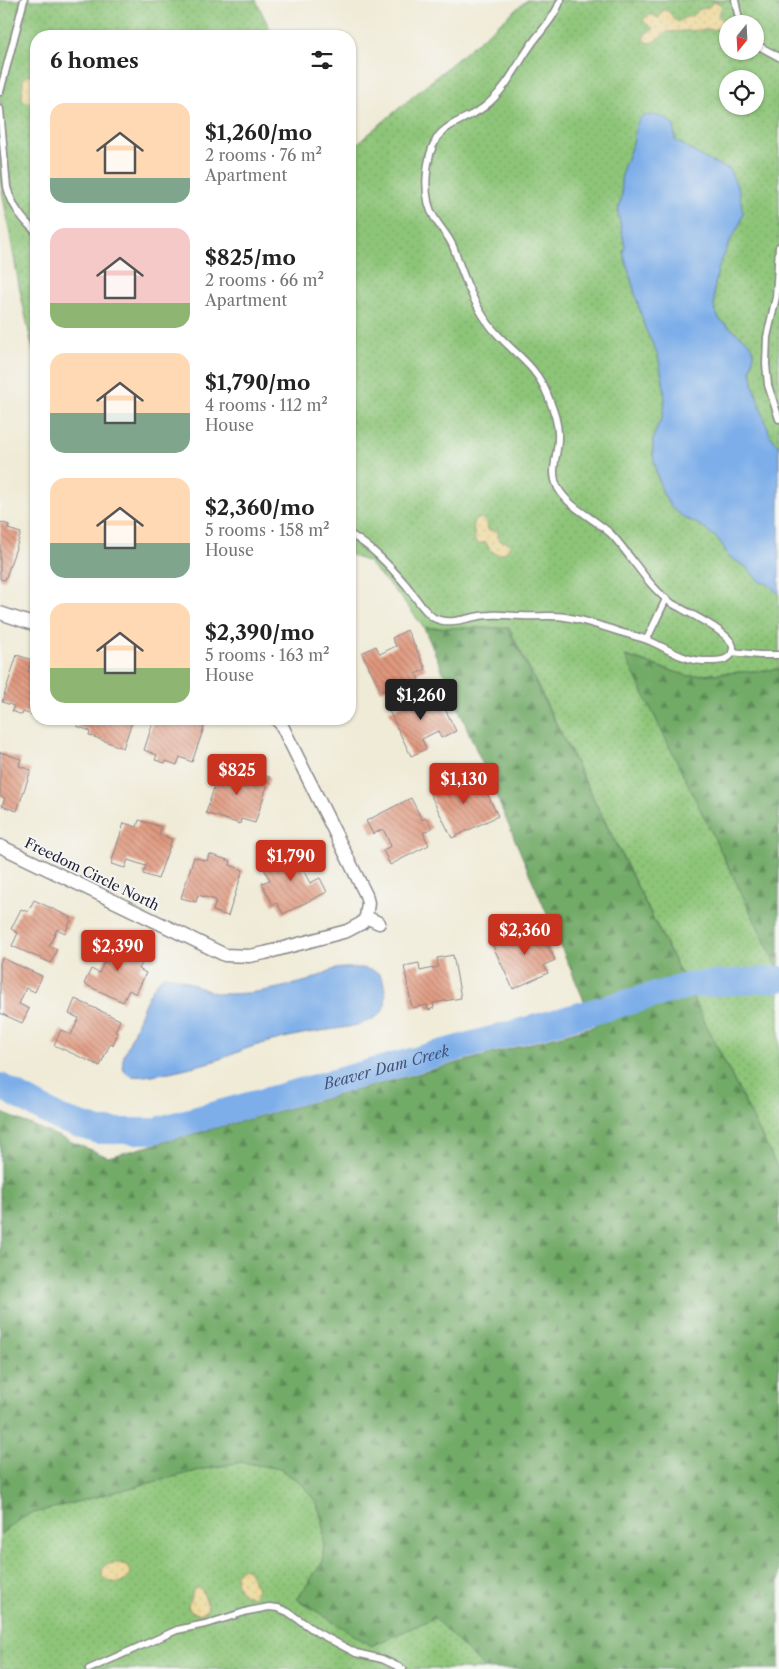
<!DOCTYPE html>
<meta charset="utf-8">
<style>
body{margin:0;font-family:"Libre Caslon Text",serif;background:#f2f2f2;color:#222;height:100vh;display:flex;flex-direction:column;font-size:19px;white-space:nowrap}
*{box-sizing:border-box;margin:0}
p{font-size:16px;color:#767676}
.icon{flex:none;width:28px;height:28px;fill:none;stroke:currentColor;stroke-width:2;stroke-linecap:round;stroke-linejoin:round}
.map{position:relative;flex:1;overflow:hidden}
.drawer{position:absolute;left:30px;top:30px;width:326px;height:695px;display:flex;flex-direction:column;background:#fff;border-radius:20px;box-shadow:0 1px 4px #0004}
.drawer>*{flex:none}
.needle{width:32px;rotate:198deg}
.fabs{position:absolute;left:719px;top:15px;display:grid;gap:10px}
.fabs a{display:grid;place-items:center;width:45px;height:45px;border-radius:50%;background:#fff;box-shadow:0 1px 4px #0004;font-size:25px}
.price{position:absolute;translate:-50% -42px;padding:0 11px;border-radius:5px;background:#c8321e;color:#fff;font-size:16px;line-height:32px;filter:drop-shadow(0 1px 2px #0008)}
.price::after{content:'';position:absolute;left:50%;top:30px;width:15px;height:11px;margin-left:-8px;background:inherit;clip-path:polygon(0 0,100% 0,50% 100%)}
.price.current{background:#222;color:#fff}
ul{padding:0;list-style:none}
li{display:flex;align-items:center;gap:15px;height:125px;padding:0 20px}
li span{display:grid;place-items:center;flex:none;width:140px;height:100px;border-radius:15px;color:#555}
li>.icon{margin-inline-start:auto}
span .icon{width:60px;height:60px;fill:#fffc;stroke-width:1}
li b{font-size:21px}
h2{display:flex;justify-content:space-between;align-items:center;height:60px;padding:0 20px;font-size:21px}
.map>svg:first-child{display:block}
</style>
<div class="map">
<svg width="779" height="1669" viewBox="0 0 779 1669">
<defs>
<pattern id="grass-dots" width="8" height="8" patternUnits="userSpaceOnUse" patternTransform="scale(1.25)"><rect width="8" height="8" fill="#8dc578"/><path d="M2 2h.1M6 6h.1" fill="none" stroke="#79a969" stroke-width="1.8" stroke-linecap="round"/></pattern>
<pattern id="forest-firs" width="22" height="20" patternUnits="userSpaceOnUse" patternTransform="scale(1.25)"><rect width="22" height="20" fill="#72aa68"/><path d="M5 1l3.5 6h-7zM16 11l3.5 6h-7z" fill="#5d8a57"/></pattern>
<pattern id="sand-dots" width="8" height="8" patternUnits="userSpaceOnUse" patternTransform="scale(1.25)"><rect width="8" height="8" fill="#eeda9e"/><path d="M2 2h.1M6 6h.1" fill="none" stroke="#ccbb89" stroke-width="1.8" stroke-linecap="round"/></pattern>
<pattern id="building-back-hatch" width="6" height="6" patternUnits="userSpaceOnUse" patternTransform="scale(1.25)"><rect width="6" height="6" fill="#e0987e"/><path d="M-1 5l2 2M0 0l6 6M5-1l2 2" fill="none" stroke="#b57c68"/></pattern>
</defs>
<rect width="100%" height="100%" fill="#f6f6f2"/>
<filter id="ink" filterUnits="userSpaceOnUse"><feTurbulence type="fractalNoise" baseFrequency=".02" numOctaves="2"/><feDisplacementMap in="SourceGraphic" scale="10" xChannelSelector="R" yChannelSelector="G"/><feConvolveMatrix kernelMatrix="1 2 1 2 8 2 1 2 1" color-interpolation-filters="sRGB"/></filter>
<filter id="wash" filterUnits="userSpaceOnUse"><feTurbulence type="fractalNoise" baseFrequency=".0096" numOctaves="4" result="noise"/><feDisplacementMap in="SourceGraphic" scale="20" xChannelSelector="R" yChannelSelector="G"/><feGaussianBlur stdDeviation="1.12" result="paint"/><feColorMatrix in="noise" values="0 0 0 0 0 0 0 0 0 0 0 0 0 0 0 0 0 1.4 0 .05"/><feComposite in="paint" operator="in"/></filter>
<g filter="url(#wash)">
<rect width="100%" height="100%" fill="#f0ebd7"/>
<!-- grass -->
<path fill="url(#grass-dots)" stroke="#58745a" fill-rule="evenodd" d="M0 0H256L273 36H36V364L20 291 0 179Z
M527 0H776L779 8V447L770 435 754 388 751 370 754 353 747 341 719 319 714 308V289L718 269 731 239 740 224 729 169 707 160 675 140 674 125H637L634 140 623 169 621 181 622 195 618 212 625 247 623 252 645 328 658 355 664 387 665 402 662 419 657 427 653 440V454L656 471 663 494 684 518 698 524 717 538 723 546 728 556 746 567 760 582 768 584 779 594V669L688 676 626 656 779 970V1171L509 628H424L403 600 368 562 350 555V141L358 143ZM728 24H755V51H728ZM728 79H755V106H728Z
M242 1462 280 1469 301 1483 317 1503 324 1527 323 1561 298 1599 371 1646 434 1618 485 1669H0V1534L26 1515 200 1470Z"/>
<!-- forest -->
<path fill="url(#forest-firs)" stroke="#4a6652" d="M424 628H508L779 1171V1669H485L434 1618 371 1646 297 1599 323 1561 324 1527 317 1503 301 1483 280 1469 242 1462 200 1470 26 1515 0 1534V1112L108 1157 595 1026Z
M625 656 688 676 779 669V970Z"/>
<!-- sand -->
<path fill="url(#sand-dots)" stroke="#887e6c" d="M714 2 719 3 722 7 718 15 723 21V26L720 29 667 32 652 43 647 42 643 39 646 33 654 29 643 21 646 16 652 15 659 18 661 11 665 10C672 12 672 19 678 22L686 17 692 16 700 9 707 8Z
M27 75H31L36 79V103L34 101 26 103 22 99 23 80Z
M481 518 487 523 488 530 498 531V540L508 542 510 546C503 560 490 554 486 542L479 544 475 541 473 523 476 520Z
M119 1563 129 1566C137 1584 111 1587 102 1576V1568L107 1564Z
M243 1568 249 1571 257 1589 253 1597C239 1594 236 1587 236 1573Z
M198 1587 202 1590 208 1606 207 1610 200 1614 191 1612 188 1606 193 1590Z"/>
<!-- water -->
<path fill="#7daee9" stroke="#506892" d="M653 115 665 118 674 125 675 140 707 160 729 169 739 190 743 213 740 224 731 239 718 269 714 289V308L719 319 747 341 752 346 754 353 751 370 754 388 770 435 779 447V594L768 584 760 582 746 567 728 556 723 546 717 538 698 524 684 518 672 508 663 494 656 471 653 454V440L657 427 662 419 665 402 664 387 658 355 645 328 623 252 625 247 618 212 622 195 621 181 623 169 634 140 636 125 642 116Z
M363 968C368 970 374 970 378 973 387 981 389 1008 379 1015 363 1027 340 1028 321 1031 299 1034 275 1040 254 1046 241 1050 228 1057 214 1061 200 1065 140 1081 129 1075 116 1068 126 1051 130 1041 138 1022 148 986 165 975 186 977 205 995 227 994 255 994 281 988 307 981 316 978 324 973 332 970 342 967 353 968 363 968Z"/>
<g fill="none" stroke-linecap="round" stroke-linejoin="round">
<!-- river -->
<path stroke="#7daee9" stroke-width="26" id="s1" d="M0 1086 61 1119 99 1131H153L691 985 779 979"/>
</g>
<g id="blocks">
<!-- building -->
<path fill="url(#building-back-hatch)" d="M0 522 9 525 8 529 21 533 5 580 0 579Z
M407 630 426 669 416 674 419 680 396 692 393 686 381 691 362 653 376 646 380 654 396 646 392 638Z
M17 655 32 660 28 671 36 673 35 716 23 712 22 715 12 711 14 706 2 702Z
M421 693 424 699 437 693 456 731 441 738 438 731 422 739 426 749 411 756 389 711 411 700 410 698Z
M80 719H133L123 748 89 735 90 731 77 726Z
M154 719H171L188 725 190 719H198L206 722 192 762 180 757 177 765 166 761 165 763 155 760 157 755 144 750Z
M0 752 21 759 19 766 31 770 17 811 2 806 5 798 0 796Z
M222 761 237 766 234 776 252 782 255 773 270 777 255 823 241 819 240 824 206 813Z
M475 769 498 816 452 838 429 792 444 785 448 795 465 786 460 777Z
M411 798 422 820 426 818 432 828 423 833 429 845 390 865 383 850 391 846 383 829 373 834 366 821Z
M139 820 161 827 159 835 172 839 158 879 143 874 146 866 128 860 125 868 111 864 124 823 137 827Z
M302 848 309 863 301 866 310 883 320 878 327 892 283 914 277 903 273 905 262 883 270 880 263 867Z
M209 854 231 861 230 865 243 870 228 916 213 911 216 900 198 895 196 902 181 898 194 857 207 861Z
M34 900 72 918 65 933 57 929 49 946 57 949 51 963 12 946 18 933 11 929 21 909 28 912Z
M537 922 555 960 544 965 548 973 513 989 492 944 506 937 510 945 526 937 522 929Z
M106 938 145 957 139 969 146 973 136 994 129 990 123 1002 84 984 91 969 99 973 107 956 99 953Z
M453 955 461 998 433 1003 434 1008 428 1010 427 1005 412 1008 404 966 419 963 420 971 438 967 437 958Z
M2 958 42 976 35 992 26 988 19 1004 29 1009 22 1023 0 1013V963Z
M75 999 120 1020 115 1032 118 1033 113 1045 110 1044 100 1066 54 1045 61 1030 71 1035 79 1018 69 1014Z"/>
</g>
</g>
<g filter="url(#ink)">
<use href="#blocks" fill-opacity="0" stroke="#898689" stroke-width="1"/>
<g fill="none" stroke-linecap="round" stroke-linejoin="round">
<!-- lane casing -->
<g stroke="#898689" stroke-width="9">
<path id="lane" d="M735 0 740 24
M755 44 779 57
M0 92 24 0
M0 109 7 187C12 206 22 219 36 232
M779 247 776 297 767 337 766 364 768 385 779 419
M350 534C372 547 389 565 406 585 415 596 422 610 434 618 452 627 471 615 490 615 500 614 511 616 521 616 536 617 551 615 565 617 584 620 602 626 620 632 630 635 641 637 650 641 668 649 683 660 703 661 713 661 734 663 733 647 732 633 685 611 673 604 649 589 630 553 610 533 594 518 569 508 558 488 549 471 558 456 558 438 559 424 553 409 548 396 534 360 508 351 488 323 472 301 463 274 454 249 450 237 440 228 434 217 422 198 425 157 437 138 447 123 470 118 484 107 507 89 517 64 533 42 545 26 553 19 561 0
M647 639 666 599
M732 652 759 655H779
M89 1669 177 1630 210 1623 248 1611 269 1607 278 1608 288 1612 318 1633 356 1653 382 1659 403 1669"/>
</g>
<!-- street casing -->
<g stroke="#898689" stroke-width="15">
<path id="street" d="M0 613 36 625
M276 719 281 724 366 895 368 903 366 917 379 923
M0 846 225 955 249 956 265 953 347 931 362 923 366 917"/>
</g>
<!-- lane -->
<use href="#lane" stroke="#fff" stroke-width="6"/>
<!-- street -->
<use href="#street" stroke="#fff" stroke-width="12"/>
</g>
</g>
<g text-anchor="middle" stroke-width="4" stroke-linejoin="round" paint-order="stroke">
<!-- street labels -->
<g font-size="14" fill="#22223b" stroke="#f6f6f2">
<text transform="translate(92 874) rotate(26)" y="5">Freedom Circle North</text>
</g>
<!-- water labels -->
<g font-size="15" font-style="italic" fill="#425378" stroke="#f6f6f2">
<text dy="5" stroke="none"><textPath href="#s1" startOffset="405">Beaver Dam Creek</textPath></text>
</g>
</g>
</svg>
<div class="fabs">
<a><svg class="needle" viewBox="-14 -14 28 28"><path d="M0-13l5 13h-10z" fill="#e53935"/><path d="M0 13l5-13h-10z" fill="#767676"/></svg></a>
<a><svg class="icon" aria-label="locate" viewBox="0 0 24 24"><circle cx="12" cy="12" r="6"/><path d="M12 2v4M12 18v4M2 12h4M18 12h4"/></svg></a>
</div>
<b class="price current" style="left:421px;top:721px">$1,260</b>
<b class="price" style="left:237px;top:796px">$825</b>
<b class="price" style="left:464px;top:805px">$1,130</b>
<b class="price" style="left:291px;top:882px">$1,790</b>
<b class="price" style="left:525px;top:956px">$2,360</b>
<b class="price" style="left:118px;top:972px">$2,390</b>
<section class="drawer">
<h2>6 homes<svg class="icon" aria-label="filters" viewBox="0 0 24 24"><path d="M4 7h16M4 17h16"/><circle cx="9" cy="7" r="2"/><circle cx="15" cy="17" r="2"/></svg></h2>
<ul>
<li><span style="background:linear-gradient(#ffd9b3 75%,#7fa58c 0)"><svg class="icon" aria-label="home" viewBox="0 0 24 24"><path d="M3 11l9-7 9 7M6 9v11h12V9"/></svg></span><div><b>$1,260/mo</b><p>2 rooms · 76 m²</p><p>Apartment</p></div></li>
<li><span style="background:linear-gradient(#f6c9c9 75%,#8fb573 0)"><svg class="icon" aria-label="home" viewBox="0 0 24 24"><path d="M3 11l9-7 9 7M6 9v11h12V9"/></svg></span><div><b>$825/mo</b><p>2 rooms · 66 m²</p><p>Apartment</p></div></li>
<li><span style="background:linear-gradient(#ffd9b3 60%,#7fa58c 0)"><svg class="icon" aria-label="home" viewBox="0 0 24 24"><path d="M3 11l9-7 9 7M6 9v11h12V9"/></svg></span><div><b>$1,790/mo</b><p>4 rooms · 112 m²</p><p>House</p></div></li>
<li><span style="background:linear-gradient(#ffd9b3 65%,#7fa58c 0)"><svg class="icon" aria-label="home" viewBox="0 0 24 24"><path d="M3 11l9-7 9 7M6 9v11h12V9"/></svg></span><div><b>$2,360/mo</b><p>5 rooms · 158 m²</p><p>House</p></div></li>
<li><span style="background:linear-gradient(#ffd9b3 65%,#8fb573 0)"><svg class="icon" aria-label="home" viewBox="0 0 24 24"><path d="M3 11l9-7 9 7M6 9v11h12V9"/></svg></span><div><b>$2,390/mo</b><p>5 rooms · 163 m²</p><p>House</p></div></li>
</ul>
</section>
</div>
